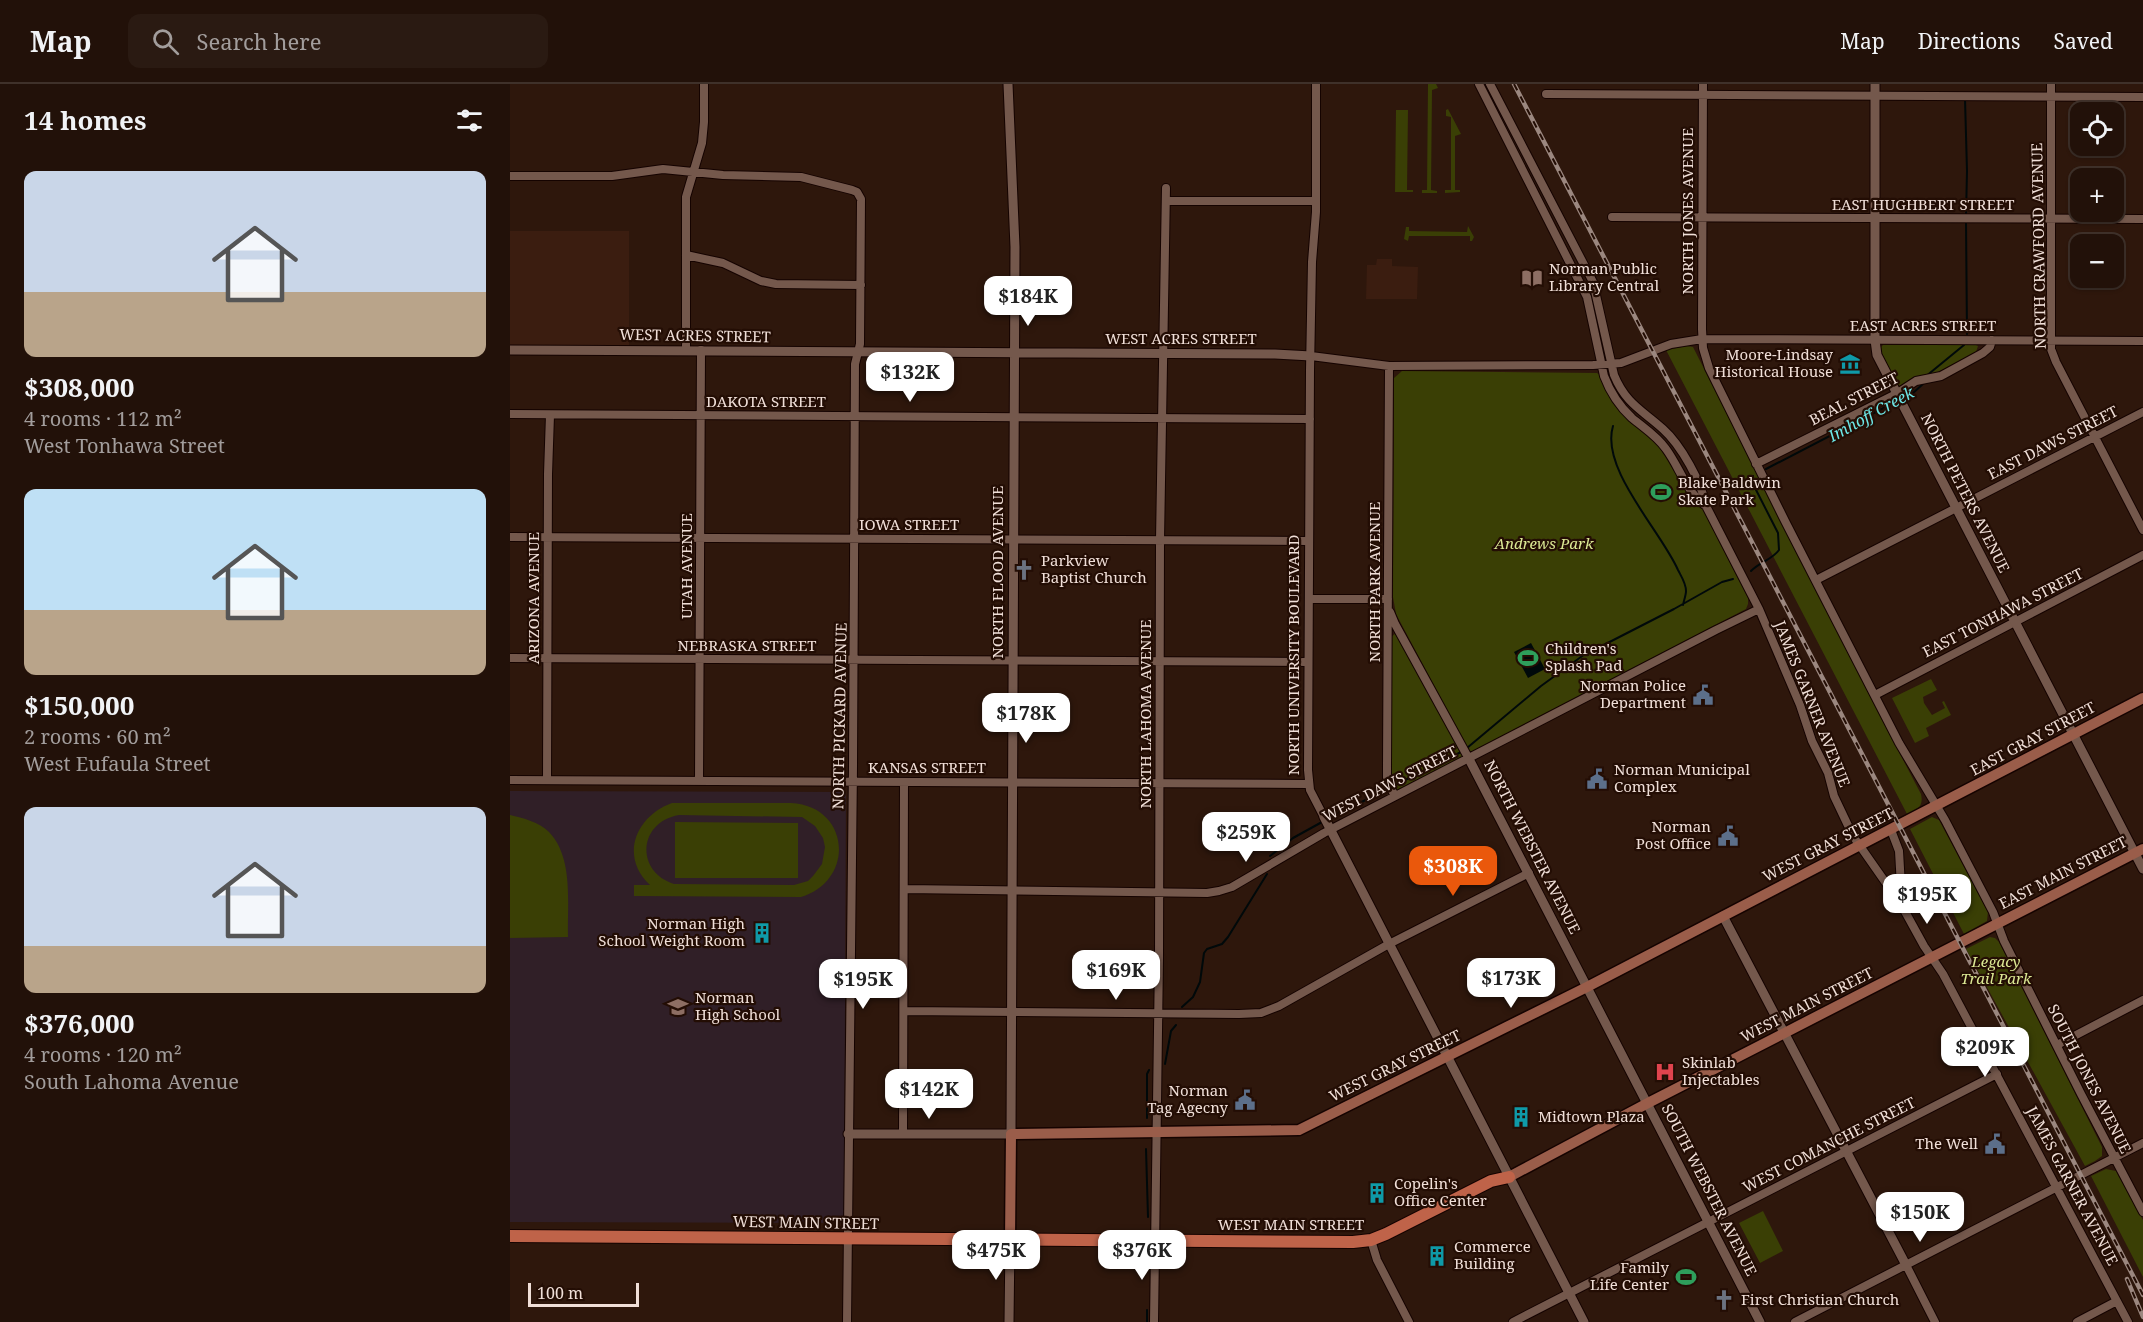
<!DOCTYPE html>
<meta charset="utf-8">
<style>
body{margin:0;font-family:"Noto Serif",serif;background:#2a1a12;color:#f1f3f6;height:100vh;display:flex;flex-direction:column;font-size:22px;white-space:nowrap}
*{box-sizing:border-box;margin:0}
p{font-size:20px;color:#a29d9c}
.icon{flex:none;width:33px;height:33px;fill:none;stroke:currentColor;stroke-width:2;stroke-linecap:round;stroke-linejoin:round}
.map{position:relative;flex:1;overflow:hidden}
.sheet{display:flex;flex-direction:column;background:#221109;width:510px}
.sheet>*{flex:none}
.fabs{position:absolute;left:1560px;top:18px;display:grid;gap:12px}
.fabs a{display:grid;place-items:center;width:54px;height:54px;border-radius:12px;background:#221109;box-shadow:0 2px 4px #0004,0 0 0 2px #3f312a;font-size:30px}
.scale{position:absolute;left:18px;bottom:15px;width:111px;box-sizing:border-box;padding-left:6px;border:3px solid #f0dfd8;border-top:0;font-size:16px;line-height:21px;white-space:nowrap;color:#f0dfd8;-webkit-text-stroke:4px #230d04;paint-order:stroke}
.price{position:absolute;translate:-50% -51px;padding:0 14px;border-radius:12px;background:#fff;color:#222;font-size:20px;line-height:39px;filter:drop-shadow(0 2px 3px #0008)}
.price::after{content:'';position:absolute;left:50%;top:36px;width:18px;height:14px;margin-left:-9px;background:inherit;clip-path:polygon(0 0,100% 0,50% 100%)}
.price.on{background:#ea580c;color:#fff}
ul{padding:0;list-style:none}
li{display:grid;align-content:center;gap:12px;height:318px;padding:0 24px}
li span{display:grid;place-items:center;height:186px;border-radius:12px;color:#555}
li>.icon{margin-inline-start:auto}
span .icon{width:108px;height:108px;fill:#fffc;stroke-width:1}
li b{font-size:26px}
h2{display:flex;justify-content:space-between;align-items:center;height:72px;padding:0 24px;font-size:26px}
header{display:flex;align-items:center;gap:36px;box-sizing:border-box;height:84px;padding:0 30px;background:#221109;border-bottom:2px solid #3f312a}
header strong{font-size:28px}
nav{display:flex;gap:33px;margin-inline-start:auto;font-size:21px}
.search{width:420px;height:54px;background:#2a1a12;display:flex;align-items:center;gap:15px;box-sizing:border-box;padding:0 21px;border-radius:12px;color:#a29d9c;font-size:22px}
main{display:flex;flex:1;min-height:0}
.map>svg:first-child{display:block}
</style>
<header>
<strong>Map</strong>
<div class="search"><svg class="icon" aria-label="search" viewBox="0 0 24 24"><circle cx="10" cy="10" r="6"/><path d="M15 15l6 6"/></svg>Search here</div>
<nav><a>Map</a><a>Directions</a><a>Saved</a></nav>
</header>
<main>
<section class="sheet">
<h2>14 homes<svg class="icon" aria-label="filters" viewBox="0 0 24 24"><path d="M4 7h16M4 17h16"/><circle cx="9" cy="7" r="2"/><circle cx="15" cy="17" r="2"/></svg></h2>
<ul>
<li><span style="background:linear-gradient(#c9d6e8 65%,#b9a48a 0)"><svg class="icon" aria-label="home" viewBox="0 0 24 24"><path d="M3 11l9-7 9 7M6 9v11h12V9"/></svg></span><div><b>$308,000</b><p>4 rooms · 112 m²</p><p>West Tonhawa Street</p></div></li>
<li><span style="background:linear-gradient(#bfe0f5 65%,#b9a48a 0)"><svg class="icon" aria-label="home" viewBox="0 0 24 24"><path d="M3 11l9-7 9 7M6 9v11h12V9"/></svg></span><div><b>$150,000</b><p>2 rooms · 60 m²</p><p>West Eufaula Street</p></div></li>
<li><span style="background:linear-gradient(#c9d6e8 75%,#b9a48a 0)"><svg class="icon" aria-label="home" viewBox="0 0 24 24"><path d="M3 11l9-7 9 7M6 9v11h12V9"/></svg></span><div><b>$376,000</b><p>4 rooms · 120 m²</p><p>South Lahoma Avenue</p></div></li>
</ul>
</section>
<div class="map">
<svg width="1633" height="1238" viewBox="0 0 1633 1238">
<rect width="100%" height="100%" fill="#2e170c"/>
<!-- built -->
<path fill="#3b1d10" d="M0 147H119V262L0 261Z
M867 175H882V182L908 183 907 215H856L857 181H866Z"/>
<!-- education -->
<path fill="#301f27" d="M0 707 336 708 334 1139 0 1138Z"/>
<!-- green -->
<path fill="#3a3f05" fill-rule="evenodd" d="M918 0H926L928 4 922 6 921 106 927 107V109H912V106H917Z
M938 25 951 50 945 52V106H950V108L935 109V106H941V33L936 32V26Z
M886 26H898L897 106H903V108H885Z
M958 142 964 153 962 157H960V152H899L898 157 894 155 896 143H899V147L957 148Z
M1464 260 1468 262 1466 268 1420 292H1409L1390 302 1387 300 1372 270 1371 263 1373 261Z
M1177 262 1183 263 1370 632 1411 710C1414 723 1407 725 1397 730L1156 266Z
M892 287 1087 289 1090 291 1095 301 1149 361 1181 412 1192 424 1238 514V520L1236 525 963 667H959L886 530 883 513 884 294Z
M886 549 953 673 887 706 881 693V553Z
M1421 595 1427 606 1413 613 1414 619 1422 631 1435 624 1432 618 1434 617 1441 631 1416 644 1419 652 1405 659 1382 614Z
M162 719H281C340 722 346 796 291 813L124 812V801H140C109 772 126 732 162 719ZM169 731 292 733 305 742 313 754 315 763 312 780 303 792 298 797 284 801 164 800C125 788 128 738 169 731Z
M0 731C13 734 29 738 39 748 64 774 57 820 58 853L0 854Z
M1422 733 1429 736 1478 828 1477 837 1454 850 1400 745Z
M165 738 288 739V794H165Z
M1480 853 1485 854 1489 858 1592 1063V1072L1585 1077 1575 1082 1456 865Z
M1596 1085 1606 1087 1608 1091 1633 1136V1193L1581 1092Z
M1253 1127 1273 1167 1250 1179 1229 1139Z"/>
<!-- water -->
<path fill="#00090a" d="M1021 559 1035 585 1018 594 1004 568Z"/>
<g fill="none" stroke-linecap="round" stroke-linejoin="round">
<!-- stream -->
<path stroke="#00090a" stroke-width="2" d="M1455 15 1457 87 1456 132
M1456 137 1457 250
M1415 293 1454 261
M1392 315 1402 310 1414 299
M1103 342C1090 385 1151 447 1168 486 1171 492 1176 499 1176 507 1176 511 1174 516 1173 521
M1256 385 1387 317
M1241 487C1249 478 1262 476 1269 466L1268 449 1242 398 1243 392
M1082 567 1164 525 1212 498 1223 495
M957 664 1031 602 1075 570
M885 701 951 668
M817 735 876 706
M760 772 783 754 812 738
M672 923 683 913 690 898 694 869 697 865 712 860 718 853 757 790
M655 980 661 947 666 941
M637 1034V990L639 986
M636 1065 638 1133
M637 1238V1226"/>
<!-- minor casing -->
<g stroke="#150300" stroke-width="10">
<path id="minor" d="M806 0V128L802 178 800 286 798 686 800 706 814 733
M969 0 1077 213 1094 292C1100 308 1109 322 1122 334 1134 344 1147 352 1156 365 1170 384 1176 408 1196 422
M980 0 1083 198 1104 291C1116 320 1132 326 1153 345 1171 361 1192 399 1196 422L1249 525 1290 621 1302 657 1318 689 1324 712 1343 752 1392 822 1414 862 1433 890 1618 1238
M1193 0 1192 245 1193 264 1199 284 1276 439 1389 659 1435 736 1483 828 1494 857 1571 1010 1633 1128
M1541 0V265L1546 278 1633 446
M1036 10 1633 13
M0 92H102L153 85 213 91 291 93 342 106 347 108 351 115 350 260 345 280 343 682 337 1238
M656 117H806
M1102 133 1633 135
M176 171 213 179 251 197 266 200 351 201
M176 266V113L192 59 194 38V0
M801 272 879 282 1083 281 1111 279 1161 260 1192 255 1633 257
M879 282 877 683V697L885 712
M0 330 800 335
M1246 380 1386 310 1406 297 1431 292 1473 269 1480 263 1482 256
M0 453 799 457
M1306 496 1633 328
M799 515H878
M880 528 885 540 959 675
M0 574 798 578
M1365 611 1633 471
M0 696 798 700
M37 696 38 390 40 331
M189 697 191 266
M1381 746 1389 767 1392 820
M395 805 697 809 709 807 722 803 814 749 1206 546 1249 525
M394 927 729 930 751 929 769 922 879 860 1019 789
M1547 961 1633 916
M393 1050 394 698
M861 1156 867 1176 899 1238
M1396 1181 1425 1238
M644 1238 649 874 650 456 656 104
M1003 1238 1487 990
M1285 1238 1633 1059
M1567 1238 1607 1217"/>
</g>
<!-- tertiary casing -->
<g stroke="#150300" stroke-width="11">
<path id="tertiary" d="M1365 0V256L1367 271 1633 785
M0 266 765 270 801 272
M959 675 1250 1238
M814 733 1074 1238
M1213 832 1396 1181
M338 1050H501L505 163 498 0
M499 1238 500 1156"/>
</g>
<!-- secondary casing -->
<g stroke="#150300" stroke-width="13">
<path id="secondary" d="M999 1093 1138 1019 1633 765
M500 1156 501 1050 789 1046 1077 903 1633 614"/>
</g>
<!-- primary casing -->
<g stroke="#150300" stroke-width="14">
<path id="primary" d="M0 1152 843 1158 861 1156 876 1150 981 1097 999 1093"/>
</g>
<!-- minor -->
<use href="#minor" stroke="#74584c" stroke-width="8"/>
<!-- tertiary -->
<use href="#tertiary" stroke="#74584c" stroke-width="9"/>
<!-- secondary -->
<use href="#secondary" stroke="#9a5d4a" stroke-width="10"/>
<!-- primary -->
<use href="#primary" stroke="#bf6349" stroke-width="12"/>
<!-- rail casing -->
<g stroke="#9b877f" stroke-width="4.5">
<path id="rail" d="M1004 0 1633 1211
M1617 1195 1633 1233"/>
</g>
<!-- rail -->
<use href="#rail" stroke="#230d04" stroke-width="2" stroke-dasharray="7" stroke-linecap="butt"/>
</g>
<!-- icons -->
<defs>
<g id="library-bare" transform="scale(1.62)"><path d="M-6-4Q-3-5.5-.7-3.5V5Q-3 3-6 4ZM6-4Q3-5.5 .7-3.5V5Q3 3 6 4Z" fill="#8d6e63" stroke="#230d04" stroke-width="2.5" paint-order="stroke"/></g>
<g id="museum-bare" transform="scale(1.62)"><path d="M0-6L6-3V-2H-6V-3ZM-5-1h2V3h-2ZM-1-1h2V3h-2ZM3-1h2V3H3ZM-6 4H6V6H-6Z" fill="#0f9aa8" stroke="#230d04" stroke-width="2.5" paint-order="stroke"/></g>
<g id="stadium-bare" transform="scale(1.62)"><path d="M0-5a6.5 5 0 1 0 0 10a6.5 5 0 1 0 0-10ZM-3.5-1.8h7v3.6h-7Z" fill="#2e9e5b" stroke="#230d04" stroke-width="2.5" paint-order="stroke"/></g>
<g id="church-bare" transform="scale(1.62)"><path d="M-1.2-6h2.4v3.5h3.3v2.4h-3.3V6h-2.4V-.1h-3.3v-2.4h3.3Z" fill="#6b7280" stroke="#230d04" stroke-width="2.5" paint-order="stroke"/></g>
<g id="civic-bare" transform="scale(1.62)"><path d="M-.6-6.5H3V-4.5H.6V-3L4-1V1h2V6H-6V1h2V-1L-.6-3ZM-1.2 2.5V6h2.4V2.5Z" fill="#5c6f8a" stroke="#230d04" stroke-width="2.5" paint-order="stroke"/></g>
<g id="building-bare" transform="scale(1.62)"><path d="M-4-6H4V6H1V3H-1V6H-4ZM-2.5-4.3h1.7v1.8h-1.7ZM.8-4.3h1.7v1.8H.8ZM-2.5-1h1.7V.8h-1.7ZM.8-1h1.7V.8H.8Z" fill="#0f9aa8" stroke="#230d04" stroke-width="2.5" paint-order="stroke"/></g>
<g id="school-bare" transform="scale(1.62)"><path d="M0-5L7-2L0 1L-7-2ZM-4 1L0 2.5L4 1V4Q0 6-4 4Z" fill="#8d6e63" stroke="#230d04" stroke-width="2.5" paint-order="stroke"/></g>
<g id="hospital-bare" transform="scale(1.62)"><path d="M-5-5h3v3.5h4V-5h3V5h-3V1.5h-4V5h-3Z" fill="#e0444e" stroke="#230d04" stroke-width="2.5" paint-order="stroke"/></g>
</defs>
<g fill-rule="evenodd">
<use href="#library-bare" x="1022" y="194"/>
<use href="#museum-bare" x="1340" y="280"/>
<use href="#stadium-bare" x="1151" y="408"/>
<use href="#church-bare" x="514" y="486"/>
<use href="#stadium-bare" x="1018" y="574"/>
<use href="#civic-bare" x="1193" y="611"/>
<use href="#civic-bare" x="1087" y="695"/>
<use href="#civic-bare" x="1218" y="752"/>
<use href="#building-bare" x="252" y="849"/>
<use href="#school-bare" x="168" y="923"/>
<use href="#hospital-bare" x="1155" y="988"/>
<use href="#civic-bare" x="735" y="1016"/>
<use href="#building-bare" x="1011" y="1033"/>
<use href="#civic-bare" x="1485" y="1060"/>
<use href="#building-bare" x="867" y="1109"/>
<use href="#building-bare" x="927" y="1172"/>
<use href="#stadium-bare" x="1176" y="1193"/>
<use href="#church-bare" x="1214" y="1216"/>
</g>
<g text-anchor="middle" stroke-width="4.5" stroke-linejoin="round" paint-order="stroke">
<!-- street labels -->
<g font-size="15" fill="#f0dfd8" stroke="#230d04">
<text x="1413" y="126">EAST HUGHBERT STREET</text>
<text transform="translate(1178 127) rotate(-90)" y="5">NORTH JONES AVENUE</text>
<text transform="translate(1529 162) rotate(-91)" y="5">NORTH CRAWFORD AVENUE</text>
<text x="1413" y="247">EAST ACRES STREET</text>
<text transform="translate(185 252) rotate(1)" y="5">WEST ACRES STREET</text>
<text x="671" y="260">WEST ACRES STREET</text>
<text transform="translate(1344 315) rotate(-27)" y="5">BEAL STREET</text>
<text x="256" y="323">DAKOTA STREET</text>
<text transform="translate(1543 359) rotate(-27)" y="5">EAST DAWS STREET</text>
<text transform="translate(1455 409) rotate(63)" y="5">NORTH PETERS AVENUE</text>
<text x="399" y="446">IOWA STREET</text>
<text transform="translate(177 482) rotate(-90)" y="5">UTAH AVENUE</text>
<text transform="translate(488 488) rotate(-90)" y="5">NORTH FLOOD AVENUE</text>
<text transform="translate(865 498) rotate(-90)" y="5">NORTH PARK AVENUE</text>
<text transform="translate(24 514) rotate(-90)" y="5">ARIZONA AVENUE</text>
<text transform="translate(1493 529) rotate(-27)" y="5">EAST TONHAWA STREET</text>
<text x="237" y="567">NEBRASKA STREET</text>
<text transform="translate(784 571) rotate(-90)" y="5">NORTH UNIVERSITY BOULEVARD</text>
<text transform="translate(1302 620) rotate(68)" y="5">JAMES GARNER AVENUE</text>
<text transform="translate(636 630) rotate(-90)" y="5">NORTH LAHOMA AVENUE</text>
<text transform="translate(330 632) rotate(-89)" y="5">NORTH PICKARD AVENUE</text>
<text transform="translate(1523 655) rotate(-28)" y="5">EAST GRAY STREET</text>
<text x="417" y="689">KANSAS STREET</text>
<text transform="translate(880 700) rotate(-27)" y="5">WEST DAWS STREET</text>
<text transform="translate(1318 761) rotate(-27)" y="5">WEST GRAY STREET</text>
<text transform="translate(1022 763) rotate(63)" y="5">NORTH WEBSTER AVENUE</text>
<text transform="translate(1553 789) rotate(-27)" y="5">EAST MAIN STREET</text>
<text transform="translate(1297 921) rotate(-27)" y="5">WEST MAIN STREET</text>
<text transform="translate(885 982) rotate(-26)" y="5">WEST GRAY STREET</text>
<text transform="translate(1579 995) rotate(63)" y="5">SOUTH JONES AVENUE</text>
<text transform="translate(1319 1061) rotate(-27)" y="5">WEST COMANCHE STREET</text>
<text transform="translate(1562 1102) rotate(62)" y="5">JAMES GARNER AVENUE</text>
<text transform="translate(1199 1106) rotate(63)" y="5">SOUTH WEBSTER AVENUE</text>
<text transform="translate(296 1139) rotate(1)" y="5">WEST MAIN STREET</text>
<text x="781" y="1146">WEST MAIN STREET</text>
</g>
<!-- poi labels -->
<g font-size="15" fill="#f0dfd8" stroke="#230d04" text-anchor="start">
<text x="1039" y="190">Norman Public<tspan x="1039" dy="17">Library Central</tspan></text>
<text x="1323" y="276" text-anchor="end">Moore-Lindsay<tspan x="1323" dy="17">Historical House</tspan></text>
<text x="1168" y="404">Blake Baldwin<tspan x="1168" dy="17">Skate Park</tspan></text>
<text x="531" y="482">Parkview<tspan x="531" dy="17">Baptist Church</tspan></text>
<text x="1035" y="570">Children's<tspan x="1035" dy="17">Splash Pad</tspan></text>
<text x="1176" y="607" text-anchor="end">Norman Police<tspan x="1176" dy="17">Department</tspan></text>
<text x="1104" y="691">Norman Municipal<tspan x="1104" dy="17">Complex</tspan></text>
<text x="1201" y="748" text-anchor="end">Norman<tspan x="1201" dy="17">Post Office</tspan></text>
<text x="235" y="845" text-anchor="end">Norman High<tspan x="235" dy="17">School Weight Room</tspan></text>
<text x="185" y="919">Norman<tspan x="185" dy="17">High School</tspan></text>
<text x="1172" y="984">Skinlab<tspan x="1172" dy="17">Injectables</tspan></text>
<text x="718" y="1012" text-anchor="end">Norman<tspan x="718" dy="17">Tag Agecny</tspan></text>
<text x="1028" y="1038">Midtown Plaza</text>
<text x="1468" y="1065" text-anchor="end">The Well</text>
<text x="884" y="1105">Copelin's<tspan x="884" dy="17">Office Center</tspan></text>
<text x="944" y="1168">Commerce<tspan x="944" dy="17">Building</tspan></text>
<text x="1159" y="1189" text-anchor="end">Family<tspan x="1159" dy="17">Life Center</tspan></text>
<text x="1231" y="1221">First Christian Church</text>
</g>
<!-- park labels -->
<g font-size="15" font-style="italic" fill="#dce994" stroke="#230d04">
<text x="1034" y="465">Andrews Park</text>
<text x="1486" y="883">Legacy<tspan x="1486" dy="17">Trail Park</tspan></text>
</g>
<!-- water labels -->
<g font-size="16" font-style="italic" fill="#6de6e6" stroke="#230d04">
<text transform="translate(1361 330) rotate(-29)" y="6">Imhoff Creek</text>
</g>
</g>
</svg>
<div class="fabs">
<a><svg class="icon" aria-label="locate" viewBox="0 0 24 24"><circle cx="12" cy="12" r="6"/><path d="M12 2v4M12 18v4M2 12h4M18 12h4"/></svg></a>
<a>+</a>
<a>−</a>
</div>
<div class="scale">100 m</div>
<b class="price" style="left:518px;top:243px">$184K</b>
<b class="price" style="left:400px;top:319px">$132K</b>
<b class="price" style="left:516px;top:660px">$178K</b>
<b class="price" style="left:736px;top:779px">$259K</b>
<b class="price on" style="left:943px;top:813px">$308K</b>
<b class="price" style="left:1417px;top:841px">$195K</b>
<b class="price" style="left:606px;top:917px">$169K</b>
<b class="price" style="left:1001px;top:925px">$173K</b>
<b class="price" style="left:353px;top:926px">$195K</b>
<b class="price" style="left:1475px;top:994px">$209K</b>
<b class="price" style="left:419px;top:1036px">$142K</b>
<b class="price" style="left:1410px;top:1159px">$150K</b>
<b class="price" style="left:486px;top:1197px">$475K</b>
<b class="price" style="left:632px;top:1197px">$376K</b>
</div>
</main>
